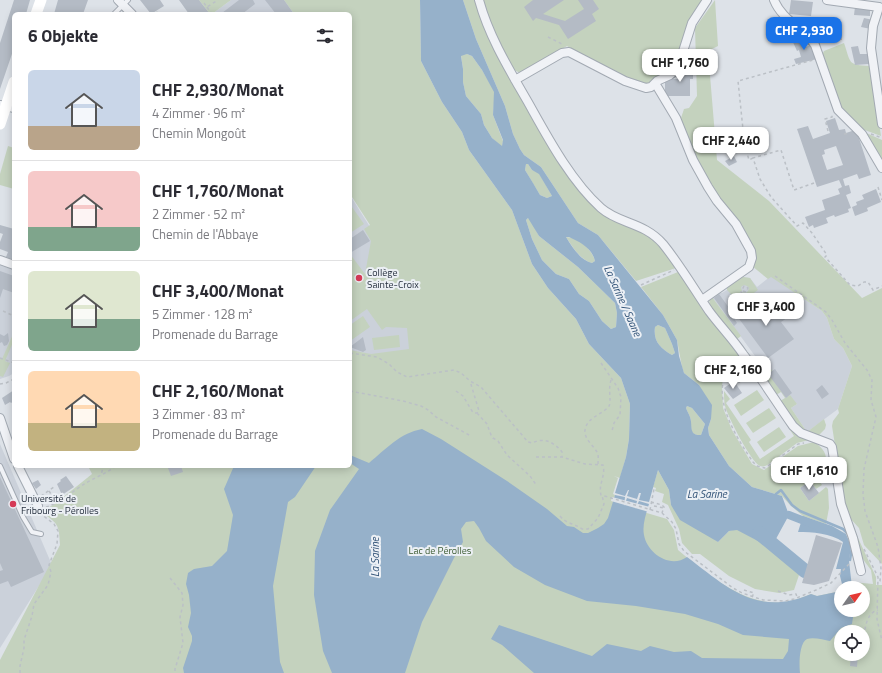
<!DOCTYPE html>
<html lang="de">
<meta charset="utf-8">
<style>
body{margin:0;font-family:"Titillium Web",sans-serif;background:#f7f7f7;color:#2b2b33;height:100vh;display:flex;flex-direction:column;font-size:15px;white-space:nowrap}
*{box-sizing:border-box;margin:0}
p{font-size:13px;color:#7c7c81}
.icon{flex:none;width:22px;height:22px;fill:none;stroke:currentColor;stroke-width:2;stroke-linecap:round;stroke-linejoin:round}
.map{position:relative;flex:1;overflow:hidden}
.details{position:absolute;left:12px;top:12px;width:340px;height:456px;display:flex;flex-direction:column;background:#fff;border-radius:6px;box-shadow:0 2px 10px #0003}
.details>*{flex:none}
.needle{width:26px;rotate:56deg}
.tools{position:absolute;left:834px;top:581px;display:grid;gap:8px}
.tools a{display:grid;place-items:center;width:36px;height:36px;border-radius:50%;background:#fff;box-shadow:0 2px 10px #0003;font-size:20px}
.price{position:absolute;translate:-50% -34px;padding:0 9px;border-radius:8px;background:#fff;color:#222;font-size:13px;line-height:26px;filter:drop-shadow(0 1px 2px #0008)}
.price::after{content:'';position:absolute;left:50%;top:24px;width:12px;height:9px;margin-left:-6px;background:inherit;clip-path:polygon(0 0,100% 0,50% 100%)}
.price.on{background:#1a73e8;color:#fff}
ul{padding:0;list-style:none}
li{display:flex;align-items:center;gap:12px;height:100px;padding:0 16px}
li+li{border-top:1px solid #e1e1e2}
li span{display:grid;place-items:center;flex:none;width:112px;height:80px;border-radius:6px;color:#555}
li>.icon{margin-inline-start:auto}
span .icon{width:48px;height:48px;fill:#fffc;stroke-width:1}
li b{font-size:17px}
h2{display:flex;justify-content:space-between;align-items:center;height:48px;padding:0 16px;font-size:17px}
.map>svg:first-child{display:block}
</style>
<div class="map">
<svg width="882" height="673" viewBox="0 0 882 673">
<rect width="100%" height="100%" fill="#dde2e8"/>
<!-- built -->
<path fill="#cbd1da" d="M231 0H284L294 14H212Z
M350 195 370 227 408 327 410 350 371 355 350 351Z
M0 265 14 270V373L9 376 0 379Z
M771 276 822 311 827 318 834 339 843 348 852 366 838 409 807 432 791 408 797 404 786 398 769 374 772 371 768 364 763 367 712 297 719 292 722 293 727 290V287L743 277 750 278 757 287Z
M0 444 52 565 0 648Z"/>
<!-- green -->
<path fill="#c4d2be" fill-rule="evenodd" d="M199 0H231L212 14H210Z
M284 0H420L421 61 442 102 462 132 469 150 512 210 532 264 548 288 576 319 589 344 621 378 630 404 629 439 626 457 620 478 614 476 618 478 613 494 615 495 613 503 667 519 674 530 678 550C707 574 745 607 785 602 795 601 803 597 811 594L817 596 841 591V610H863V588H843L841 584 852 582 873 584 871 570 862 558 853 527 876 577V585H882V673H0V660L60 545C59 523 58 524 40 511L39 508 47 510 46 509 56 503 92 474 88 466H350V350L371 354 409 349 407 328 386 327 382 330 367 309 350 321V254L365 274 371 241 364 229 370 225 350 194V14H294ZM841 632H863V654H841Z
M463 0H476L492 43 591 201 649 235 660 245 676 268 636 281 598 235 578 223 541 167 524 155 520 149 513 134 505 106 476 39Z
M483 0H703L674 70 653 79 649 84 629 79 608 70 567 46 521 73C517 72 514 70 511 66 500 49 489 20 483 0Z
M715 0 718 46 708 51 717 160 769 201 862 298 882 288V564L864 545 859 528 849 517 845 509 832 426 833 421 839 413 838 409 852 366 843 348 834 339 827 318 822 311 771 277 768 279 752 266 753 258 693 156 682 125 681 118 684 109 689 108 697 96 695 28Z
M844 43C851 63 847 65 870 66L881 136 862 129 841 110 822 55 824 51Z
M467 54 472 56 482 70 495 92 493 115 503 141 502 147 492 138 484 125 481 114 466 96 463 82V69L461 55Z
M864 132 882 140V160H879Z
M8 146 14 148V189L0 185V174Z
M526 164H528L532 170 539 173 552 196 547 198 540 195 525 170Z
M352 207 364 224 350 233V209Z
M528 218 530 219 539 236 578 267 615 303 617 313 616 327 611 329 602 321 589 301 579 294 569 279 556 274 542 260 532 239 526 220Z
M566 237C578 237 592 249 595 261L592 263C580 260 572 246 566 237Z
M678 272 705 311 739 353V357L727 369 723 378 722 386 723 408 732 430 752 464 764 470 798 446 814 442C829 452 826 458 826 474L819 480 822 485 816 489 810 481 800 488 809 501 826 487 828 489 829 508 826 524 803 516 790 505 782 496 752 487 729 466 709 435 708 428 711 419 699 385 684 373 682 367 677 340 663 315 641 287Z
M743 277 750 278 758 290 751 295 749 293 745 296 742 292 746 293 748 291 749 288 747 286 744 285 741 287 742 291 740 292 745 299H736L727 290V287Z
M712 297 741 336 736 340 710 306C709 302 709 300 712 297Z
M363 316 370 327 350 341V325Z
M658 325 665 328 672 344 675 353 672 355C660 348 653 341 655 327Z
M14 332V340L5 361 10 363 3 377 0 376V359H2Z
M399 335 400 347 374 350 372 338Z
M771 369 772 371 769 374 786 398 790 395 797 404 791 408 807 432 824 419 826 425 825 429 819 435 815 436 799 429 780 401 785 398 781 392 776 395 763 375Z
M757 390 764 400 741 416 734 405Z
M724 391 730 399 726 403 751 440 749 442 760 459 794 436 773 404 774 403 809 440 797 443 769 464C766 466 763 467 760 466 751 462 728 417 725 406 724 401 724 396 724 391Z
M687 406 692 408 705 424 701 435C687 436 693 425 690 417 689 414 687 411 686 408Z
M769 408 776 418 753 433 746 423Z
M779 427 786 437 764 452 757 442Z
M658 470 669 490 671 505 718 542 729 531 737 529 771 548 800 572 794 590 779 593 755 589 729 576 700 554H692L682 543 679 529 668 505 662 502 664 494 655 491 656 488 653 487Z"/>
<!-- water -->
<path fill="#96b1ca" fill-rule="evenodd" d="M420 0H463L476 39 505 106 513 134 520 149 524 155 541 167 578 223 598 235 663 315 677 340 679 356 684 373 699 385 712 405 711 419 708 428 709 435 729 466 752 487 782 496 789 515 771 548 737 530 729 531 718 542 680 520 671 505 669 490 658 470 649 502 639 500 641 493H639L637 499 627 496 629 490H628L625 496 615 493 626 457 629 439 630 404 621 378 589 344 576 319 548 288 532 264 512 210 469 150 462 132 442 102 421 61ZM467 54 472 56 482 70 494 92 493 115 503 140 502 146 492 138 484 125 481 114 466 96 463 82V69L461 56ZM526 164H528L532 170 539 174 552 196 547 198 540 195 533 183 525 170ZM528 218 539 236 578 267 615 303 617 313 616 327 611 329 602 321 589 301 579 294 569 279 556 274 542 260 532 239 526 220ZM566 237H569C580 242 592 248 595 261L592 263C581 261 572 247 566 237ZM658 325 665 328 672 344 675 353 672 355C660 348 653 341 655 327ZM687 406 692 408 705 424 701 435C688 436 693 425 690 417 689 414 687 411 686 408Z
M422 429 441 439 507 481 547 509 567 526 574 527 583 533H588L598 528 604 524 608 518 615 495 625 497 624 506 627 498 637 501 635 509 639 501 649 504C646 514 642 525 644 535 647 553 670 569 687 557 728 588 757 617 811 594L817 596 841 591V610H854L852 624 841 628 830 641C824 640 814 637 807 639 799 643 799 665 800 673H534L502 645 491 639 499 625 592 656 607 644 641 651 650 646 674 652 691 651 702 658 783 659 788 651 789 639 743 635 718 624 685 614 636 606 587 601 545 585 514 567 486 541 479 528 474 521 466 522 461 529 463 542 454 558 422 622 405 673H332L323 651 314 595 315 551 330 510 359 469 350 463V455L369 463C386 449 400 433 422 429Z
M234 466H316L295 497 288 502 273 586 280 662 284 673H184L183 668 192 641V636L188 627 191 613 189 595 186 584 188 573 194 569 212 566 227 551 233 515 224 489Z
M803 516 832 526 846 534 851 546 849 561 852 587 855 588H843L840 576 841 569H836L843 542C831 533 812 532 798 532Z"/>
<!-- pier -->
<path fill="#dde2e8" d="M612 497 650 507 649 512 611 501Z"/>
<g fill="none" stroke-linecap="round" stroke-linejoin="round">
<!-- stream -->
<path stroke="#96b1ca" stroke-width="2.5" d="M776 494 781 490 792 505 800 511 843 529 847 533
M850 560 852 547"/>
<!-- canal -->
<path stroke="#96b1ca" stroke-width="8" d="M789 515 812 524"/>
<!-- river -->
<path stroke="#96b1ca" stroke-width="14" d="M759 533 805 571"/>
</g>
<!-- building -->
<path fill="#b4bbc5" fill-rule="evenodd" d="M14 0H30L26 14H14V48L0 89V43Z
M58 0H88L83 14H54Z
M140 0H160L164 6 151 14Z
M179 0H199L210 14H189Z
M239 0H253L255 4 242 14H223L222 13Z
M265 0H284L294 14H276Z
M533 0H564L543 14 565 21 584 9 578 0H593L599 9 592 14 596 21 568 39 559 25 536 18 533 21 524 7Z
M791 0 813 2 811 16 789 14Z
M855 7 870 8V16L854 15Z
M864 18 873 20 871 29 861 27Z
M841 28 842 40 825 41V29Z
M799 37 801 40 802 39 806 47 813 44 817 59 796 64 794 59 801 57 799 50 797 51 792 40Z
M858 46 860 54H868L869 64 855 65 851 47Z
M680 65H693V79H690V96H665V79H680Z
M835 118 839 130 845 129 846 133 855 130 857 132 871 175 859 179 857 174 843 179 845 186 849 185 851 193 846 195 851 208 848 209 849 212 835 217 834 215 826 218 828 223 814 228 813 225 809 227 805 217 825 210 822 200 840 194 838 189 842 187 839 180 817 187 797 129 808 126 813 139 830 133 826 121ZM836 146 843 165 827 170 822 155 825 154 824 150Z
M734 156 737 162 729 166 725 161Z
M876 189 881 202 867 208 868 211 855 216 852 207 857 205 856 202 864 199 862 195Z
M0 225 14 229V260L6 257 8 252 0 249V242L3 234 0 233Z
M363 230 370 241 350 253V239Z
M0 271 14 276V293L3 289 0 298Z
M719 294 735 316 733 317 737 323 734 326 714 298Z
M763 297 776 315 778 313 776 311 780 308 787 318 781 322 794 339 768 358 737 316Z
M8 333 9 341 7 345 4 346 2 342 0 343V334L4 336Z
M363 337 366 350 363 352 350 347Z
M746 365 751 373 752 372 755 377 747 382 745 379 739 383 732 374Z
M775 369 792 393 786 398 768 374Z
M734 381 742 393 733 399 724 388Z
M822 385 829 394 822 399 816 390Z
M14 390V401L11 403 10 402 5 405 2 398Z
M174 466H181L183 472 171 476 168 468Z
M66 476 74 487 62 495 57 484 61 481 60 480Z
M0 477 44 572 11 587 8 581 0 584V571L3 570 0 563Z
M38 480 41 485 36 489 32 483Z
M810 481 819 493 809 501 800 488Z
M816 535 842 543 829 581 814 585 802 583Z
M851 654H858L857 667 850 666Z"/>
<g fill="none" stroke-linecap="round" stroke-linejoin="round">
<!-- service casing -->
<g stroke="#a2a9b2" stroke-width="6">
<path id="service" d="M114 14 128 0
M0 466 23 517 32 532 41 534"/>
</g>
<!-- minor casing -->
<g stroke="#a2a9b2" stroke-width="10">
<path id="minor" d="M118 0 132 14
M479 0C489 37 510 71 529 104 548 138 571 181 601 208 619 224 644 222 663 244 680 265 694 289 709 311 720 326 733 339 743 354 761 377 776 402 793 426L801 433 830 444 832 447 841 504 853 538 861 571
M774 0C782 20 803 28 815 45L838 110 862 134 882 168
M827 0 879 7
M879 7 873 26 871 48 882 124
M515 80 562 53 569 52 625 81 646 88 651 87 657 81 670 75 675 71 680 61 692 23 707 0
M655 83 676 118 693 160 708 187 717 201 736 224 751 251 752 258 749 267 702 300
M0 105 14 108
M0 260 14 265
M0 418 14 459
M18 466 38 506"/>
</g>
<!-- path -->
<path stroke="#bbc0c6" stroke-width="1.5" stroke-dasharray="3 3" stroke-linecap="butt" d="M204 3 207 7 218 0
M207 7 212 14
M155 14 157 12 156 10
M548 37 564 45
M828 131 825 119 832 117V114
M844 134 850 133
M871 134 882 138
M753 158 749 160 747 153 750 148 749 142 744 139 738 81 813 60
M814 183 794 190 781 150 753 158 760 179 771 197 797 226 803 223 812 233 827 255 825 257 850 285 858 286 864 282H868L873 290 882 286
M878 187 882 200
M775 276 826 312 832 320 845 343 867 370 872 380 871 400 876 417 864 469 863 494 865 511 878 547 881 568 880 581 878 582
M641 285 674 270
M743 291 746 292 748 288 744 286 741 292 748 301
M3 311 14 316
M350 353 377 357 389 364 397 372 407 377 454 370 461 373 470 381 481 387 528 442 532 443C544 437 554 442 562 452V457
M0 358 14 363
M738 360C735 363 731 366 729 369 709 396 738 440 753 462L757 466 765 468 798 444 804 443
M601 363 618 388 621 397 620 415 614 423 612 431
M0 384 6 383 14 379
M350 391 403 401 421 406 428 410 436 417 471 436
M456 391 463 396 472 411 474 413H477L479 411 470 381
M477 413 487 424 491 435 493 438 498 441 507 455 530 476 537 486
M536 457H562L585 464 603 465C606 475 598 485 601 495L662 513 672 522 676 529 679 544 684 551 733 588 742 593 763 600 785 601 794 599 816 590 831 583 851 562
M598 464C598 460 599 455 597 452 593 445 584 439 585 430 587 417 602 415 609 406 612 401 607 387 612 378
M95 466V467H103L101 476
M49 491 53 497
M41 496 54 487
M651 502 662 505 664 507 662 513
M654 506 664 508
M46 507C60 503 74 490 86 483 96 477 107 473 116 466
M650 510 654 489
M560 516C566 524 574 523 582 529H588L598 518 604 504 602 495
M864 549 878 577 877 619 882 641
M170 578 182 593 183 605 180 617 183 643 175 669V673
M744 590 754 593 752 597
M778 591 789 595 796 594 797 597
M863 635 864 634C866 625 867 613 878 610
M20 673V666L24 648V640L32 616 34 604 48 585 51 572 49 565 57 544 58 531 54 524 41 514"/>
<!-- service -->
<use href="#service" stroke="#f0f2f6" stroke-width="4"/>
<!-- minor -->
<use href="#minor" stroke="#f0f2f6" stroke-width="8"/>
<!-- secondary -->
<path stroke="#fff" stroke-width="11" d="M36 14 41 0
M0 124 14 82"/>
</g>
<!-- markers -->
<g fill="#d53a57" stroke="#ecf0f5" stroke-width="1.5">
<circle cx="359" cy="278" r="4"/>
<circle cx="13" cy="504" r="4"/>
</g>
<g text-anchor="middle" stroke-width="4" stroke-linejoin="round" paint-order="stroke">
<!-- poi labels -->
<g font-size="10" fill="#26303f" stroke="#ecf0f5" text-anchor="start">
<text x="367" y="276">Collège<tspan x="367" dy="12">Sainte-Croix</tspan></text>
<text x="21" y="502">Université de<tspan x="21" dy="12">Fribourg - Pérolles</tspan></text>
</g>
<!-- park labels -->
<g font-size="10" fill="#3c5b32" stroke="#ecf0f5">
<text x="440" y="554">Lac de Pérolles</text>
</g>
<!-- water labels -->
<g font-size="11" font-style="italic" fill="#2e5075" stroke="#ecf0f5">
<text transform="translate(623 301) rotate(66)" y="4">La Sarine / Saane</text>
<text x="707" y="498">La Sarine</text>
<text transform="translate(375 557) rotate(-90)" y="4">La Sarine</text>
</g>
</g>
</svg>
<div class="tools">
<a><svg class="needle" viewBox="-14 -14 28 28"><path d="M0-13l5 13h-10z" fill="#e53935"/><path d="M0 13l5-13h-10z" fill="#7c7c81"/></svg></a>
<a><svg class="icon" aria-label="locate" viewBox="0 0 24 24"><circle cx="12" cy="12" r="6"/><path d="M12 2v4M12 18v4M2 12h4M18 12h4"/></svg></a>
</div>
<b class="price on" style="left:804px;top:51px">CHF 2,930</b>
<b class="price" style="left:680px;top:83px">CHF 1,760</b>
<b class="price" style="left:731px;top:161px">CHF 2,440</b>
<b class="price" style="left:766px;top:327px">CHF 3,400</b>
<b class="price" style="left:733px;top:390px">CHF 2,160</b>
<b class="price" style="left:809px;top:491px">CHF 1,610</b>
<section class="details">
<h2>6 Objekte<svg class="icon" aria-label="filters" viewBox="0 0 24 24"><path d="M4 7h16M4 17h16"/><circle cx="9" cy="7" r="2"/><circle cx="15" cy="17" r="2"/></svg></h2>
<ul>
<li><span style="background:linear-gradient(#c9d6e8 70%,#b9a48a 0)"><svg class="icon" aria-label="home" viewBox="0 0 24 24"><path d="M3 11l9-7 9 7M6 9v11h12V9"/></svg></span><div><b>CHF 2,930/Monat</b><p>4 Zimmer · 96 m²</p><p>Chemin Mongoût</p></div></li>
<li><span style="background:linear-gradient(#f6c9c9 70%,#7fa58c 0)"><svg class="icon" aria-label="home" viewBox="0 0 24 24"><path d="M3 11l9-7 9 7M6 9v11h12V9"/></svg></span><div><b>CHF 1,760/Monat</b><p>2 Zimmer · 52 m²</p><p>Chemin de l'Abbaye</p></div></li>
<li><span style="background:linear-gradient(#dfe7d0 60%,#7fa58c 0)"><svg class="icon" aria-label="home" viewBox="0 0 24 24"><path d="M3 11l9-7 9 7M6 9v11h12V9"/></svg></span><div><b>CHF 3,400/Monat</b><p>5 Zimmer · 128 m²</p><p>Promenade du Barrage</p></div></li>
<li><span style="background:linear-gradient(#ffd9b3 65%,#c2b280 0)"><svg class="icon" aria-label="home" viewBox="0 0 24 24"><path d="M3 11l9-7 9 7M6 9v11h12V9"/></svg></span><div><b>CHF 2,160/Monat</b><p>3 Zimmer · 83 m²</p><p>Promenade du Barrage</p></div></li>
</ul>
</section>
</div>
